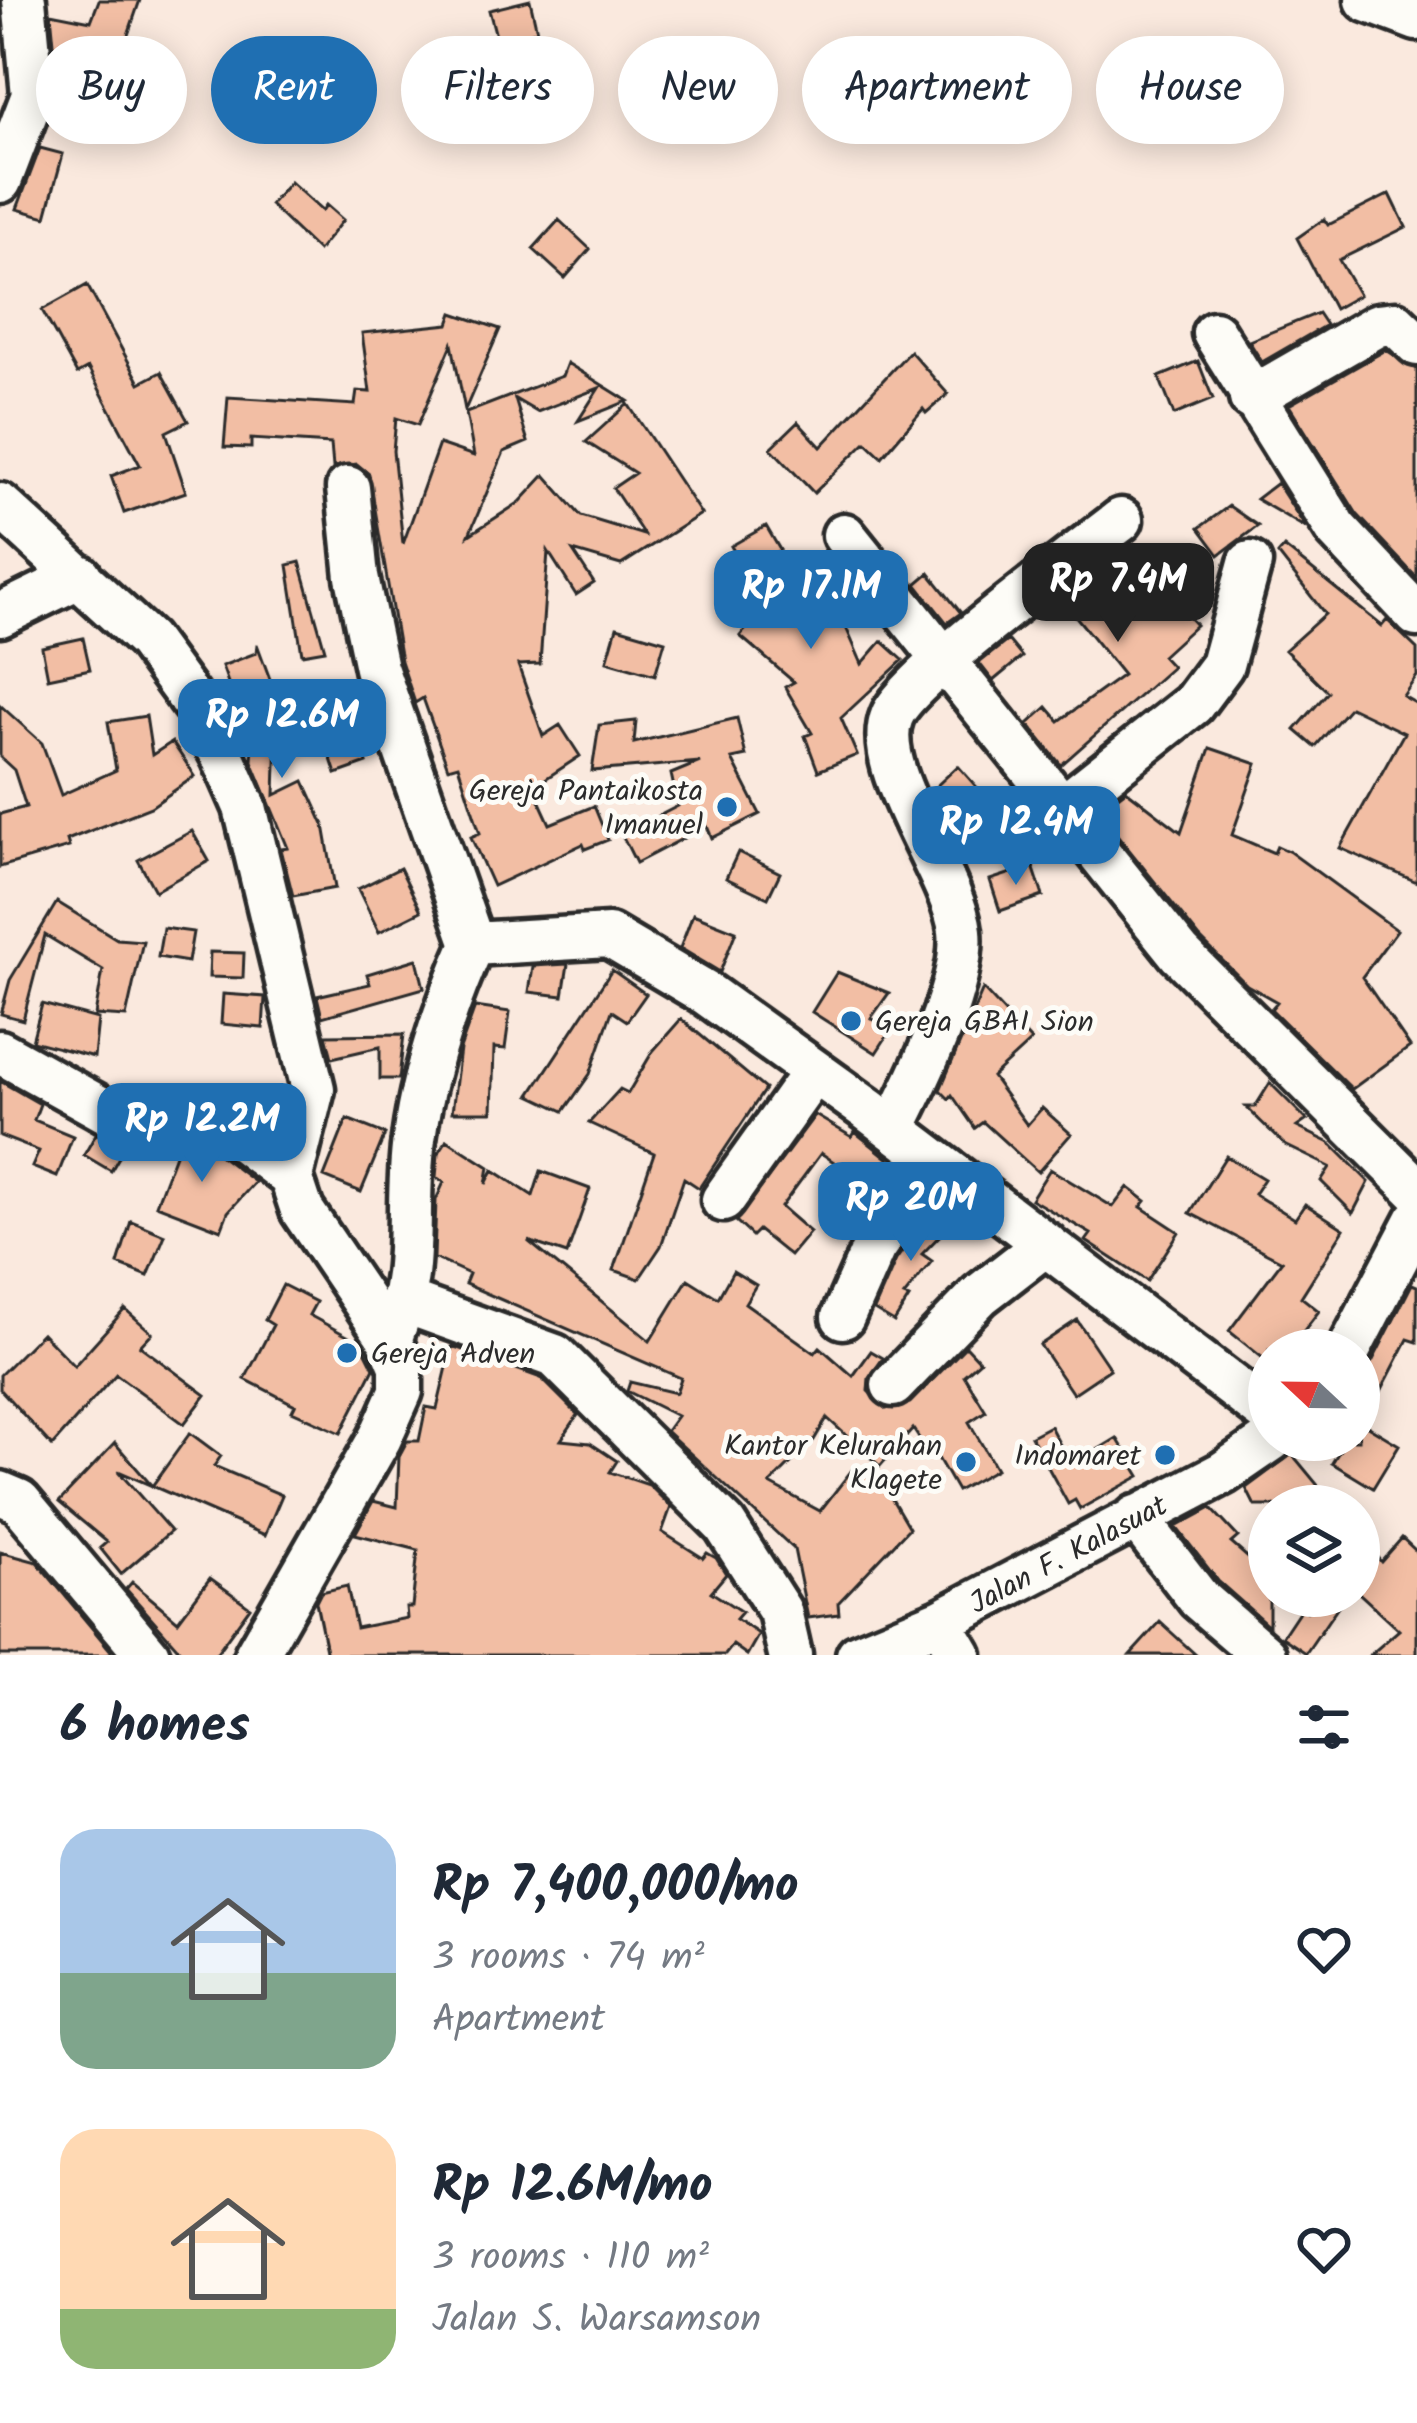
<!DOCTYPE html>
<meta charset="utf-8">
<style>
body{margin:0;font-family:Kalam,sans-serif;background:#f6f6f7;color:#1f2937;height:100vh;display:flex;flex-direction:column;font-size:45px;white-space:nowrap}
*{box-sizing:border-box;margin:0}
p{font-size:39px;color:#747a83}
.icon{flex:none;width:66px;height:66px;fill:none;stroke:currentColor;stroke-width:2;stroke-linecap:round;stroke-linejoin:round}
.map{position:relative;height:1655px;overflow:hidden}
.panel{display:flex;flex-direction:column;background:#fff;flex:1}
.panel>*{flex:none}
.top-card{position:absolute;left:36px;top:36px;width:1347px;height:108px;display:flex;gap:24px}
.needle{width:78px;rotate:292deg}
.buttons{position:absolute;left:1248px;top:1329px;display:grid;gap:24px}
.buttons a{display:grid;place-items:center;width:132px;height:132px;border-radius:50%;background:#fff;box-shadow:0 6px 30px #0003;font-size:60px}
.price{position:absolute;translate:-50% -102px;padding:0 27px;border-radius:24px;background:#1f6fb2;color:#fff;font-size:39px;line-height:78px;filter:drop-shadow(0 3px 6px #0008)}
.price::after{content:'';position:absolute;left:50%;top:72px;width:36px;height:27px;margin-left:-18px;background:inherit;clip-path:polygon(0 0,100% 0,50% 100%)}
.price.selected{background:#222;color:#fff}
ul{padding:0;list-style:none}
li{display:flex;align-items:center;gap:36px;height:300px;padding:0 60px}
li span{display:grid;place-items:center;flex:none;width:336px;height:240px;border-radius:36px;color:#555}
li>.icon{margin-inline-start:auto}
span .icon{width:144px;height:144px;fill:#fffc;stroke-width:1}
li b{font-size:51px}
h2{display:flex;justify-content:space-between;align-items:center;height:144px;padding:0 60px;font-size:51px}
.chip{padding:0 42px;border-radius:54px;background:#fff;box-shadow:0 6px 30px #0003;font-size:42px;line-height:108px}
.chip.selected{background:#1f6fb2;color:#fff}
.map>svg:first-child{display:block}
</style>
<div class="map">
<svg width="1417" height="1655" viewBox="0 0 1417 1655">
<rect width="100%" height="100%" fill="#fae9de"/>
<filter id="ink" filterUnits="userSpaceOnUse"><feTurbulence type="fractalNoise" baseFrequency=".00833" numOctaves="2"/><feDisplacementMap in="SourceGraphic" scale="24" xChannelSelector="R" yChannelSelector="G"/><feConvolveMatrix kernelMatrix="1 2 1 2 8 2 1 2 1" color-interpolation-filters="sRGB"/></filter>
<g filter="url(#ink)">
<!-- building -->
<path fill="#f2bea4" stroke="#2b2b2b" stroke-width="3" d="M99 0H140L119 61 69 42 66 56 55 54 51 13 91 21Z
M530 0 537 31 497 40 489 10Z
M40 148 63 154 46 217 17 209Z
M290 182 322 211 326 205 343 220 318 251 270 205Z
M1390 194 1406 227 1339 260 1359 295 1334 309 1297 238 1324 219 1328 225Z
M559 220 590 249 565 278 533 249Z
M87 285 140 383 161 372 188 421 166 432 186 492 124 513 111 476 140 465 88 368 77 374 42 310Z
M453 313 500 329 465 410 452 344 418 425 396 418 393 451 403 544 439 444 474 456 466 413 562 376 567 363 628 401 578 421 599 388 537 412 515 399 528 442 504 452 469 535 520 502 545 475 581 516 644 535 613 488 635 473 586 442 628 404 701 514 621 565 573 551 594 583 576 595 548 551 540 664 518 665 543 736 560 725 580 756 533 787 550 824 594 806 608 840 585 849 583 844 493 886 471 837 480 833 458 765 448 768 423 698 415 703 401 661 369 474 357 464 333 467 331 444 251 439V448L224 447 228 397 355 405 357 391 370 392 362 333 449 324Z
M1318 313 1326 325 1262 362 1249 341Z
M1386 350 1417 369V578L1357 514 1289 405Z
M910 351 948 394 926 413 923 409 882 457 866 442 814 493 771 448 798 422 821 447Z
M1198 361 1213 399 1174 415 1159 377Z
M1277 483 1306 528 1256 499Z
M1229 506 1258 526 1219 555 1199 528Z
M766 526 780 550 767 557 792 600 827 584 862 664 882 641 903 660 841 718 857 755 818 771 805 736 812 733 785 687 794 682 740 636 765 606 731 546Z
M1132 544 1162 572 1155 580 1196 625 1162 656 1172 667 1061 765 1028 724 1047 707 1059 721 1123 675 1061 598Z
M1284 547 1382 626 1387 620 1417 649V676L1403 696 1417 704V882L1340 848 1404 733 1350 707 1315 747 1295 730 1328 692 1285 650 1325 614 1278 554Z
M300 562 325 650 302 654 288 565Z
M929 573 961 613 947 623 916 584Z
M617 627 665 641 655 675 607 661Z
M83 638 90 669 48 678 42 647Z
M1008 640 1022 657 993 681 979 663Z
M257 644 278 701 275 795 304 781 324 825 335 888 293 896 281 849 288 848 252 761 255 705 238 711 222 666 256 653Z
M347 702 367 763 336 774 316 713Z
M0 705 42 743 61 795 116 770 108 722 146 716 152 755 172 742 195 776 151 807 67 840 69 847 0 867V814L26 807 14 770 0 757Z
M737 718 746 756 732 759 760 814 712 838 707 826 636 863 622 835 678 806 671 774 700 762 592 771 599 725 636 721 634 743Z
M1210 748 1257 764 1232 835 1274 853 1277 846 1290 852 1397 930 1362 977 1410 1047 1352 1089 1271 1009 1277 1002 1247 985 1199 937 1098 811 1126 790 1181 832Z
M958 766 989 801 952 835 930 792Z
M192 831 209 861 155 891 138 860Z
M738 852 780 873 768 898 726 878Z
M1033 866 1043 896 1000 911 990 880Z
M400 868 421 911 379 932 358 889Z
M57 902 117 939 143 941 126 1017 95 1015 103 970 45 935 23 1020 1 1014 10 980Z
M693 914 736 931 720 972 680 948Z
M163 928 193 932 188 962 158 957Z
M210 952 244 953 243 978 209 977Z
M417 959 424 988 322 1017 317 996 370 984 367 974Z
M568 964 563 996 529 992 533 966Z
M612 970 646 994 627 1021 612 1011 590 1074 564 1111 530 1095Z
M837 972 889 993 871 1018 891 1030 876 1053 812 1012Z
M983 989 1031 1041 992 1077 1027 1125 1042 1108 1071 1134 1038 1172 983 1122 975 1128 952 1095 949 1099 940 1090Z
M223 994 265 997 263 1028 221 1024Z
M42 1004 98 1019 94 1057 32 1041Z
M475 1007 510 1012 505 1049 494 1048 492 1112H452L460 1049Z
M681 1019 765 1089 699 1188 684 1178 661 1246 639 1279 614 1270 654 1153 589 1123 620 1089 628 1093 653 1051Z
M404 1034 399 1079H380V1047L332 1058 326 1035Z
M0 1081 40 1104 34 1120 73 1136 57 1177 32 1167 39 1151 0 1136Z
M1270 1083 1307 1120 1297 1127 1330 1143 1369 1182 1353 1213 1321 1181 1330 1167 1285 1145 1246 1107H1255Z
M815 1115 852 1137 855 1132 889 1159 867 1185 821 1153 781 1207 810 1232 790 1256 758 1230 752 1236 736 1221Z
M347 1119 385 1134 361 1192 324 1177Z
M96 1134 131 1136 111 1171 84 1155Z
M175 1136 214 1151 255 1182 228 1212 221 1230 156 1205 177 1149 170 1146Z
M447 1140 489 1167 486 1184 493 1170 533 1196 541 1171 590 1189 567 1254 528 1241 650 1341 688 1279 718 1298 733 1271 756 1285 745 1303 815 1353 820 1347 853 1376 871 1351 883 1358 869 1378 868 1391 886 1409 910 1403 966 1346 980 1361 964 1375 986 1411 969 1422 996 1469 957 1491 931 1446 926 1449 913 1429 880 1466 827 1418 814 1440 770 1484 820 1511 855 1466 886 1489 909 1528 838 1603 839 1614 808 1618 794 1549 666 1431 677 1416 627 1391 630 1382 676 1393 681 1378 465 1284 469 1274 434 1258 436 1200 444 1182 436 1177 438 1154Z
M1226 1156 1264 1179 1254 1194 1295 1219 1305 1204 1344 1229 1301 1297 1319 1311 1289 1350H1269V1363L1229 1331 1282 1261 1190 1213Z
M1050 1169 1113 1207 1128 1187 1146 1201 1141 1207 1179 1232 1147 1281 1086 1241 1091 1234 1031 1199Z
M936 1203 954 1221 922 1254 932 1261 904 1296 909 1298 894 1322 874 1310 896 1260Z
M131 1221 165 1235 148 1276 118 1264Z
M1412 1284 1417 1286V1342L1408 1339 1364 1424 1399 1445 1373 1488 1332 1463 1346 1440H1359V1373L1372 1362Z
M283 1285 316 1302 309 1315 362 1344 374 1368 341 1433 292 1411 295 1405 245 1379 273 1325 265 1320Z
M125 1309 152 1333 140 1346 206 1395 184 1424 116 1374 52 1446 0 1389V1375L42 1333 74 1366Z
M1077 1320 1110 1369 1073 1394 1040 1345Z
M452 1346 541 1378 578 1415 561 1440 590 1443 617 1461 610 1472 649 1485 671 1507 662 1532 703 1558 707 1553 716 1558 726 1574 711 1592 742 1612 736 1619 759 1634 747 1655 733 1645 725 1655H327L316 1602 321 1592 347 1586 356 1628 407 1618 406 1607H412L418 1550 355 1534 373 1501 397 1507 399 1456 407 1441H419L426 1407 437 1409Z
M1050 1426 1071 1466 1117 1438 1140 1476 1080 1509 1075 1500 1068 1504 1031 1436Z
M190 1433 221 1456 214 1466 282 1495 265 1535 118 1471 171 1531 121 1574 100 1548 107 1542 59 1502 115 1443 152 1486Z
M1292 1454 1335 1506H1255L1246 1488Z
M1211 1508 1238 1537 1231 1543 1269 1576V1626L1218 1581 1176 1527Z
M1359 1535 1381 1562 1402 1538 1417 1552V1655H1370L1399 1630 1359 1593Z
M0 1552 37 1562 111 1651 108 1655H0Z
M210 1578 250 1607 215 1655H184L126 1589 132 1582 178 1621Z
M1300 1596 1325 1601 1345 1596 1306 1653 1282 1637 1302 1607 1308 1612Z
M1160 1622 1196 1655H1130Z"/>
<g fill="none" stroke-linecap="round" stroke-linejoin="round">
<!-- minor casing -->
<g stroke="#2b2b2b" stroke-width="51">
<path id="minor" d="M1367 0 1417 19
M0 181 33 95 24 0
M1214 333 1337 530 1417 615
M1251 398 1378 325 1395 323 1417 344
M348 488 357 577 376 668 473 944C446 1005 423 1071 414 1139 404 1212 420 1268 390 1340
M0 505 147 640 198 710 223 757 245 807 313 1089 291 1177 302 1210 390 1340 401 1366V1391L380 1438 256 1655
M844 535 1180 954 1417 1190
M0 615 80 576
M1063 807 1193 704 1222 665 1250 563
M473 944 609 936 707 994 867 1109 1269 1414
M0 1052 106 1111 191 1110 228 1129 291 1177
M893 1129C917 1082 966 984 960 931 953 873 870 769 892 716 907 678 1079 553 1121 520
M723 1200 814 1072
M406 1302 555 1356 725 1525 780 1611 790 1655
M843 1317 874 1247 934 1163
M1349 1350 1417 1220
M893 1385 980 1295 1046 1244
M0 1493 19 1501 148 1655
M1136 1517 1199 1599 1264 1655
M940 1621 960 1655
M858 1655 940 1621 1223 1473 1271 1440"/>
</g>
<!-- minor -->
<use href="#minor" stroke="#fdfcf7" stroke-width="42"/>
</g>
</g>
<!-- markers -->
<g fill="#1f6fb2" stroke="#fdfcf7" stroke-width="4.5">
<circle cx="727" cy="807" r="12"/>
<circle cx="851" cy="1021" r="12"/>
<circle cx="347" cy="1353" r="12"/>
<circle cx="1165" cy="1455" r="12"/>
<circle cx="966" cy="1462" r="12"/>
</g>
<g text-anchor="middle" stroke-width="10" stroke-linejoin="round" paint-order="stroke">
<!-- poi labels -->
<g font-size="30" fill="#2b2b2b" stroke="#fdfcf7" text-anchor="end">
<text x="703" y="800">Gereja Pantaikosta<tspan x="703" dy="34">Imanuel</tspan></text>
<text x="875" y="1031" text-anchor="start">Gereja GBAI Sion</text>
<text x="371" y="1363" text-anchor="start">Gereja Adven</text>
<text x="942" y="1455">Kantor Kelurahan<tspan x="942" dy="34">Klagete</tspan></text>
<text x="1141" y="1465">Indomaret</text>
</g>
<!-- street labels -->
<g font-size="30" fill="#2b2b2b" stroke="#fdfcf7">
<text transform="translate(1068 1554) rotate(-28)" y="10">Jalan F. Kalasuat</text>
</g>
</g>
</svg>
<div class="buttons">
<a><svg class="needle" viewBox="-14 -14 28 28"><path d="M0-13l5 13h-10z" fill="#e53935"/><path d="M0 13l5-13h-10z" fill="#747a83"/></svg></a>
<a><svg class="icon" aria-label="layers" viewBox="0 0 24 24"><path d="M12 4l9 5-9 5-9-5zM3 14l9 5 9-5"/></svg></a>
</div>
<b class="price selected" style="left:1118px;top:645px">Rp 7.4M</b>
<b class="price" style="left:811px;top:652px">Rp 17.1M</b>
<b class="price" style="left:282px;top:781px">Rp 12.6M</b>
<b class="price" style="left:1016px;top:888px">Rp 12.4M</b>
<b class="price" style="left:202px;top:1185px">Rp 12.2M</b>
<b class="price" style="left:911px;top:1264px">Rp 20M</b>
<div class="top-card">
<a class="chip">Buy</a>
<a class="chip selected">Rent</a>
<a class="chip">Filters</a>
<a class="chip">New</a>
<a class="chip">Apartment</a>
<a class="chip">House</a>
</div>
</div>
<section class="panel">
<h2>6 homes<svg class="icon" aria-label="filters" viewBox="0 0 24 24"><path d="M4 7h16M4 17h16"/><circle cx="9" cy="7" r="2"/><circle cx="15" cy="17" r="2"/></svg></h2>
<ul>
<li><span style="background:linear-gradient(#a9c7e8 60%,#7fa58c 0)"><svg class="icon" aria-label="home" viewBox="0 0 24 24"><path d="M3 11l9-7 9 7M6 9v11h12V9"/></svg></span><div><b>Rp 7,400,000/mo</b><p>3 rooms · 74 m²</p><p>Apartment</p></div><svg class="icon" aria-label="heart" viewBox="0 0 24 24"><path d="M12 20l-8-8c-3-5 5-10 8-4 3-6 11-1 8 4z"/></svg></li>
<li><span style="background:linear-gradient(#ffd9b3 75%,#8fb573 0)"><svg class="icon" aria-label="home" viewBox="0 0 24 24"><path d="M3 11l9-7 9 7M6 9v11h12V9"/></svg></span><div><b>Rp 12.6M/mo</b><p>3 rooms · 110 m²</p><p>Jalan S. Warsamson</p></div><svg class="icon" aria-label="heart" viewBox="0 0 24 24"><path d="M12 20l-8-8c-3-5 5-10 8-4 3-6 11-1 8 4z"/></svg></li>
</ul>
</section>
